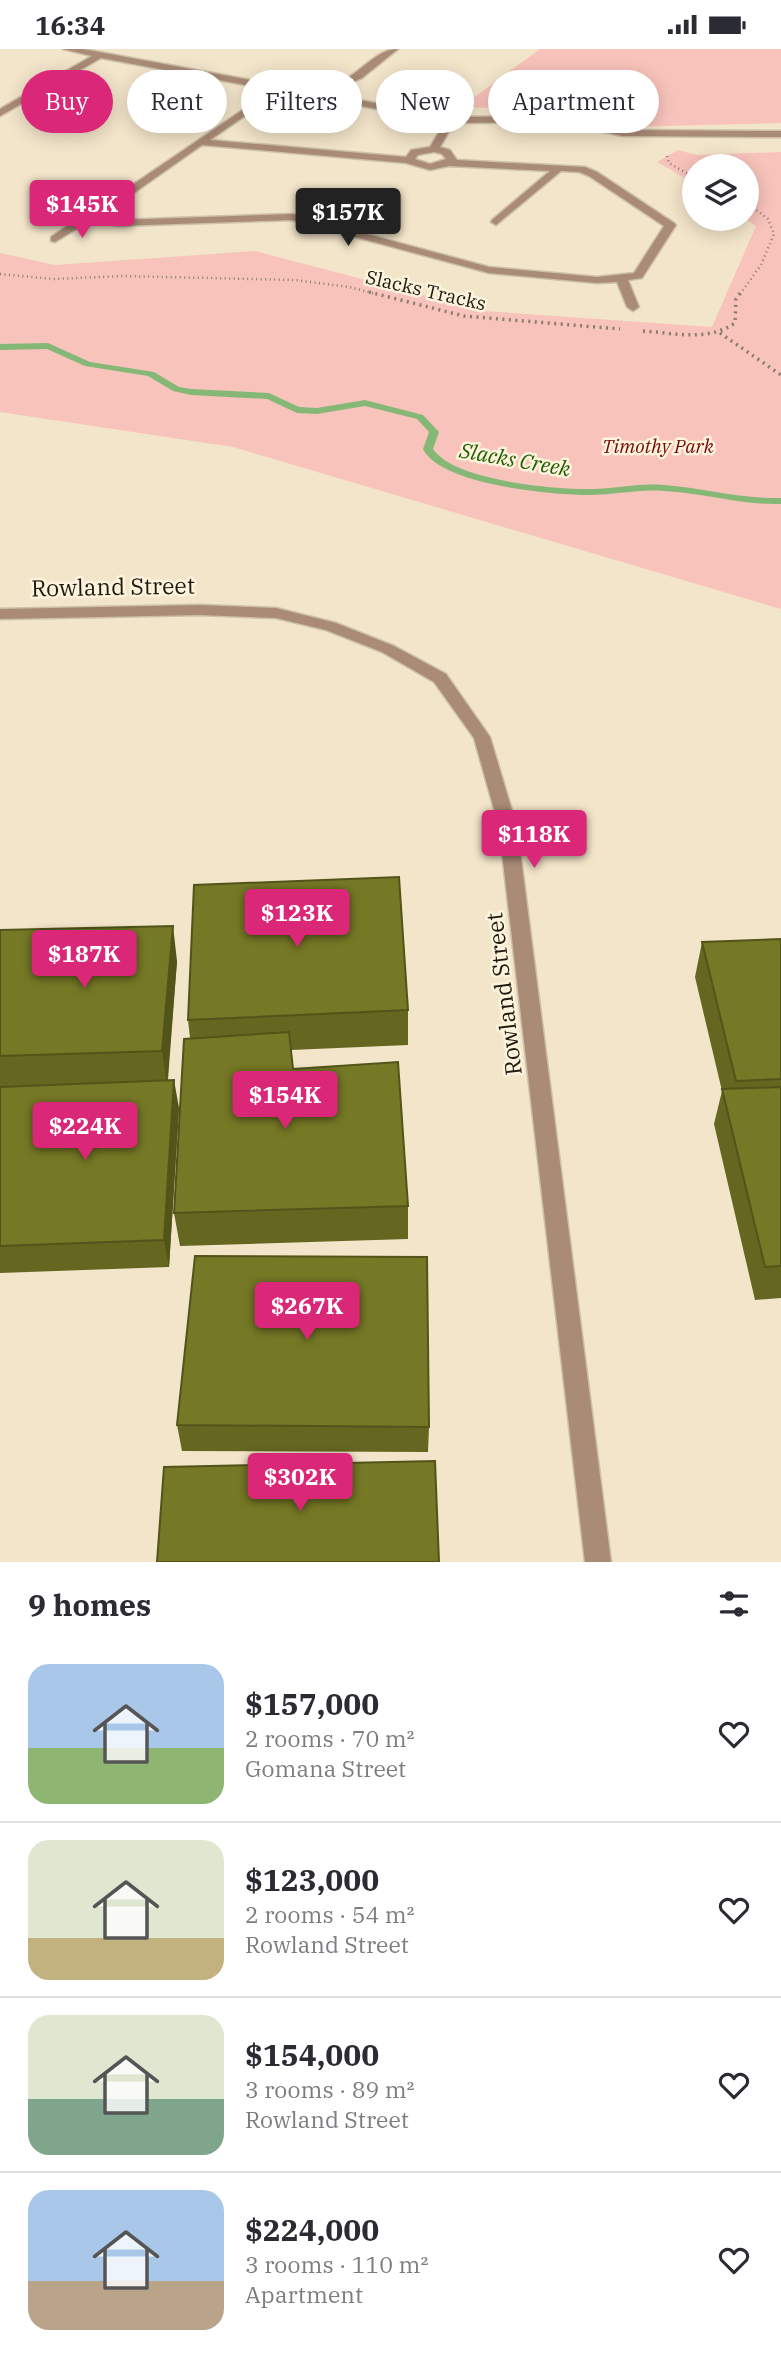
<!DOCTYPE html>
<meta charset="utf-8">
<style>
body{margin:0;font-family:"IBM Plex Serif",serif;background:#f7f7f7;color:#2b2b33;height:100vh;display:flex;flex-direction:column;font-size:26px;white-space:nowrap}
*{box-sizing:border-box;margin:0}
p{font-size:23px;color:#7c7c81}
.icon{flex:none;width:38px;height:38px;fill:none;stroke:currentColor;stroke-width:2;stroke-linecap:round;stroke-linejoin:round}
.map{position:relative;height:1513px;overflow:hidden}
.panel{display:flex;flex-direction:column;background:#fff;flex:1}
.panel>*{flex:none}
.banner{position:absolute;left:21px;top:21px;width:740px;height:63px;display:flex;gap:14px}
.controls{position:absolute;left:682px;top:105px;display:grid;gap:14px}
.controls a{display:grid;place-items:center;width:77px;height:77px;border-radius:50%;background:#fff;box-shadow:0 4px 18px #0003;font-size:35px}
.price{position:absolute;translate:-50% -60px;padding:0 16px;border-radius:7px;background:#db2777;color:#fff;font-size:23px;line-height:46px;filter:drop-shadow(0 2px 4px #0008)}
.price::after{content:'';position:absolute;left:50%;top:42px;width:21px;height:16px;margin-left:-10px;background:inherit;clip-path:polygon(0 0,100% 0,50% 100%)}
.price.selected{background:#222;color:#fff}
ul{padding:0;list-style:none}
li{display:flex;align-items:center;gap:21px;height:175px;padding:0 28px}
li+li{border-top:2px solid #e1e1e2}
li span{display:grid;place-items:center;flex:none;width:196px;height:140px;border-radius:21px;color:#555}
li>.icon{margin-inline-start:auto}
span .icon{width:84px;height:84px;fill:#fffc;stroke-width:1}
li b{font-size:30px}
h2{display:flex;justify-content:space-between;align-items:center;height:84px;padding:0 28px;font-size:30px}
.chip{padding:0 24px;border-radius:32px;background:#fff;box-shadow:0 4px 18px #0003;font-size:24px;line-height:63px}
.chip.selected{background:#db2777;color:#fff}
.status{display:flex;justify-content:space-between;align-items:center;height:49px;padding:0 35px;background:#fff;direction:ltr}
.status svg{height:19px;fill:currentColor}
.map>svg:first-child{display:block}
</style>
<div class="status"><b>16:34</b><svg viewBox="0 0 49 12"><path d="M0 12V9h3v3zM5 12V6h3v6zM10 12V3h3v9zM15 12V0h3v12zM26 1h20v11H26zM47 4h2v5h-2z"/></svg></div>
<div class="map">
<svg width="781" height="1513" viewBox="0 0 781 1513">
<rect width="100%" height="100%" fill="#f3e5ca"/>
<!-- green -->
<path fill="#f8c3bb" d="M540 0H781V74L626 78 553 61 461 58Z
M678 101 697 106 781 103V560L233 398 0 363V204L55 216 255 202 484 262 712 278 756 177 746 170 747 117H695V135L657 113Z"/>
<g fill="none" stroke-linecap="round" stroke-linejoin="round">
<!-- stream -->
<path fill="#85b777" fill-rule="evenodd" d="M48 294 90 313 154 323 179 338 191 340 269 344 299 358 317 359 365 351 423 366 439 383 433 400C454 432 558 441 595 440 618 439 641 434 664 436 704 439 741 450 781 449V455C741 456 704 444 664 442 639 440 614 446 589 446 552 446 441 436 423 400L429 383 417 370 365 357 317 365 297 364 267 350 191 346 173 342 148 327 85 317 47 300 0 301V295Z"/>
<!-- minor casing -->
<g stroke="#cdc0a9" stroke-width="3">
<path id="minor" d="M63 0H83L294 39C312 39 329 40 344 31 362 22 377 0 398 0L362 29 332 42 343 48 451 68 559 67 622 81 781 82V88L622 87 559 73 454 74 440 98 450 101 457 111 585 118 597 123 674 174 676 176 642 229 628 231 639 258 633 262 627 258 617 233 597 234 489 224 292 171 118 177 101 174 81 177 55 193 51 192V188L74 172 94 169V162L244 60 252 62 210 91 406 108 411 101 430 98 445 73 340 53 322 44 294 45 101 9 0 67V60L92 7ZM202 96 406 114 430 121 449 117 550 122 492 171 491 173 496 176 561 122 579 123 589 127 664 177 634 224 597 228 489 218 292 165 118 171 105 168 104 165ZM434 103 442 105 446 110 430 115 415 110 418 106Z
M200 556 276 559 336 574 394 597 446 625 490 688 517 778 611 1513H585L499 778 474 689 434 633 382 603 326 581 276 569 200 566 0 570V560Z"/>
</g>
<!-- path-far1 -->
<path stroke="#877d6b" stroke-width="2.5" stroke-dasharray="1 3.5" stroke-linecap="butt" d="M667 107 669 114 695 129
M0 225 54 230 123 227 295 231 349 238 376 245
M740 245 761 216 774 185 768 170 747 154"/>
<!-- path -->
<path stroke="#877d6b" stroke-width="3.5" stroke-dasharray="2 4.5" stroke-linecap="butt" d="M369 243 464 267 620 280
M643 282C675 284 707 293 735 274L736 250 741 243
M720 284 781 326"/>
<!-- minor -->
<use href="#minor" fill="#a98b76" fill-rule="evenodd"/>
</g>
<!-- wall -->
<path fill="#656720" d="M0 881 177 912 168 1031 179 1059 169 1218 0 1224Z
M781 890V1249L755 1251 714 1075 722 1042 695 928 702 893Z
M408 961V996L291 1001 293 1020 408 1157V1190L180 1197 174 1164 190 989 188 971Z
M177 1376 429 1378 428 1403 182 1402Z"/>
<!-- shaded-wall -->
<path fill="#52541a" d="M173 877 177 912 167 1036 162 1002Z
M174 1031 179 1059 169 1218 164 1191Z"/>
<!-- building -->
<path fill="#757825" stroke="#52541a" stroke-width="2" d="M399 828 408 961 188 971 194 836Z
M173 877 162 1002 0 1007V881Z
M781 890V1030L736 1032 702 893Z
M289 983 293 1020 398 1013 408 1157 174 1164 184 990Z
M174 1031 164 1191 0 1197V1038Z
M781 1038V1217L765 1218 722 1040Z
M195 1207 427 1208 429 1378 177 1376Z
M435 1412 439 1513H157L164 1418Z"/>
<g text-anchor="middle" stroke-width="5" stroke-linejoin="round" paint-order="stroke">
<!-- far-street labels -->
<g font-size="19" fill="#1f1a10" stroke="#fef3dd">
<text transform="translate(426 241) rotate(13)" y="7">Slacks Tracks</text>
</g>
<!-- far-park labels -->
<g font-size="19" font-style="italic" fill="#710b06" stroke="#fef3dd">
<text x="658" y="404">Timothy Park</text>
</g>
<!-- far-water labels -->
<g font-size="21" font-style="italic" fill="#1f6001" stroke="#fef3dd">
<text transform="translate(515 411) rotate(10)" y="7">Slacks Creek</text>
</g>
<!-- street labels -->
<g font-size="23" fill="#1f1a10" stroke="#fef3dd">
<text transform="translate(113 538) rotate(-1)" y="8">Rowland Street</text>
<text transform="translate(504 945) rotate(-97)" y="8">Rowland Street</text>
</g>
</g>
</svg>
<div class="controls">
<a><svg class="icon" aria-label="layers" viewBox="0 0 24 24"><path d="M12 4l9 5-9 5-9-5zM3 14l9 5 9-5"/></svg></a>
</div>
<b class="price" style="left:82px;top:191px">$145K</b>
<b class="price selected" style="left:348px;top:199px">$157K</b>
<b class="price" style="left:534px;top:821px">$118K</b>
<b class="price" style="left:297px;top:900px">$123K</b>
<b class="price" style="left:84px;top:941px">$187K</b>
<b class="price" style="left:285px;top:1082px">$154K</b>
<b class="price" style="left:85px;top:1113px">$224K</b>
<b class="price" style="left:307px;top:1293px">$267K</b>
<b class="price" style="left:300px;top:1464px">$302K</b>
<div class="banner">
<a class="chip selected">Buy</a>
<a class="chip">Rent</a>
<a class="chip">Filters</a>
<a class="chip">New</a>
<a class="chip">Apartment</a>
</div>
</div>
<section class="panel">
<h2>9 homes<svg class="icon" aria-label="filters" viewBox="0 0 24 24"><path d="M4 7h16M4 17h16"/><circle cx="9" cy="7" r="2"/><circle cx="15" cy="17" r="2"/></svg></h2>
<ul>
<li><span style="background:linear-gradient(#a9c7e8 60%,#8fb573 0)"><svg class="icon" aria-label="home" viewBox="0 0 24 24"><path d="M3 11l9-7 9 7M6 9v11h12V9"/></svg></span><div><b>$157,000</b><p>2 rooms · 70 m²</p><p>Gomana Street</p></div><svg class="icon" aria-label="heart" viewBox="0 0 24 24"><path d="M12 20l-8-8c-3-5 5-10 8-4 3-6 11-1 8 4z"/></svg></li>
<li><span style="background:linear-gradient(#dfe7d0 70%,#c2b280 0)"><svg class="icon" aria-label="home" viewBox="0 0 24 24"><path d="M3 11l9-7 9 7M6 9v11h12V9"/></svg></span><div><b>$123,000</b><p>2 rooms · 54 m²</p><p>Rowland Street</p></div><svg class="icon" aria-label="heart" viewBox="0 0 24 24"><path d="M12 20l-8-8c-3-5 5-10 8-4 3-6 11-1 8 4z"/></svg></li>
<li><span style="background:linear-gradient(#dfe7d0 60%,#7fa58c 0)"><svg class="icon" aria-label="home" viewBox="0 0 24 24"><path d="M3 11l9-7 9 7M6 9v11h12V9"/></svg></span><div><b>$154,000</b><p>3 rooms · 89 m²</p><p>Rowland Street</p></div><svg class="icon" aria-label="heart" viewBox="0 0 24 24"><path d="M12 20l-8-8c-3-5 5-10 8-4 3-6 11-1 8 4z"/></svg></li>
<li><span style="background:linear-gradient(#a9c7e8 65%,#b9a48a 0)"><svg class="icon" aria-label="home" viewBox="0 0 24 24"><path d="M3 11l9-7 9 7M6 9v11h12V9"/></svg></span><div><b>$224,000</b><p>3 rooms · 110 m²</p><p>Apartment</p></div><svg class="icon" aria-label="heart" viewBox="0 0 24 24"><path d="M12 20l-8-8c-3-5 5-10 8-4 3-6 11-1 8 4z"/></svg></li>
</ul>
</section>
